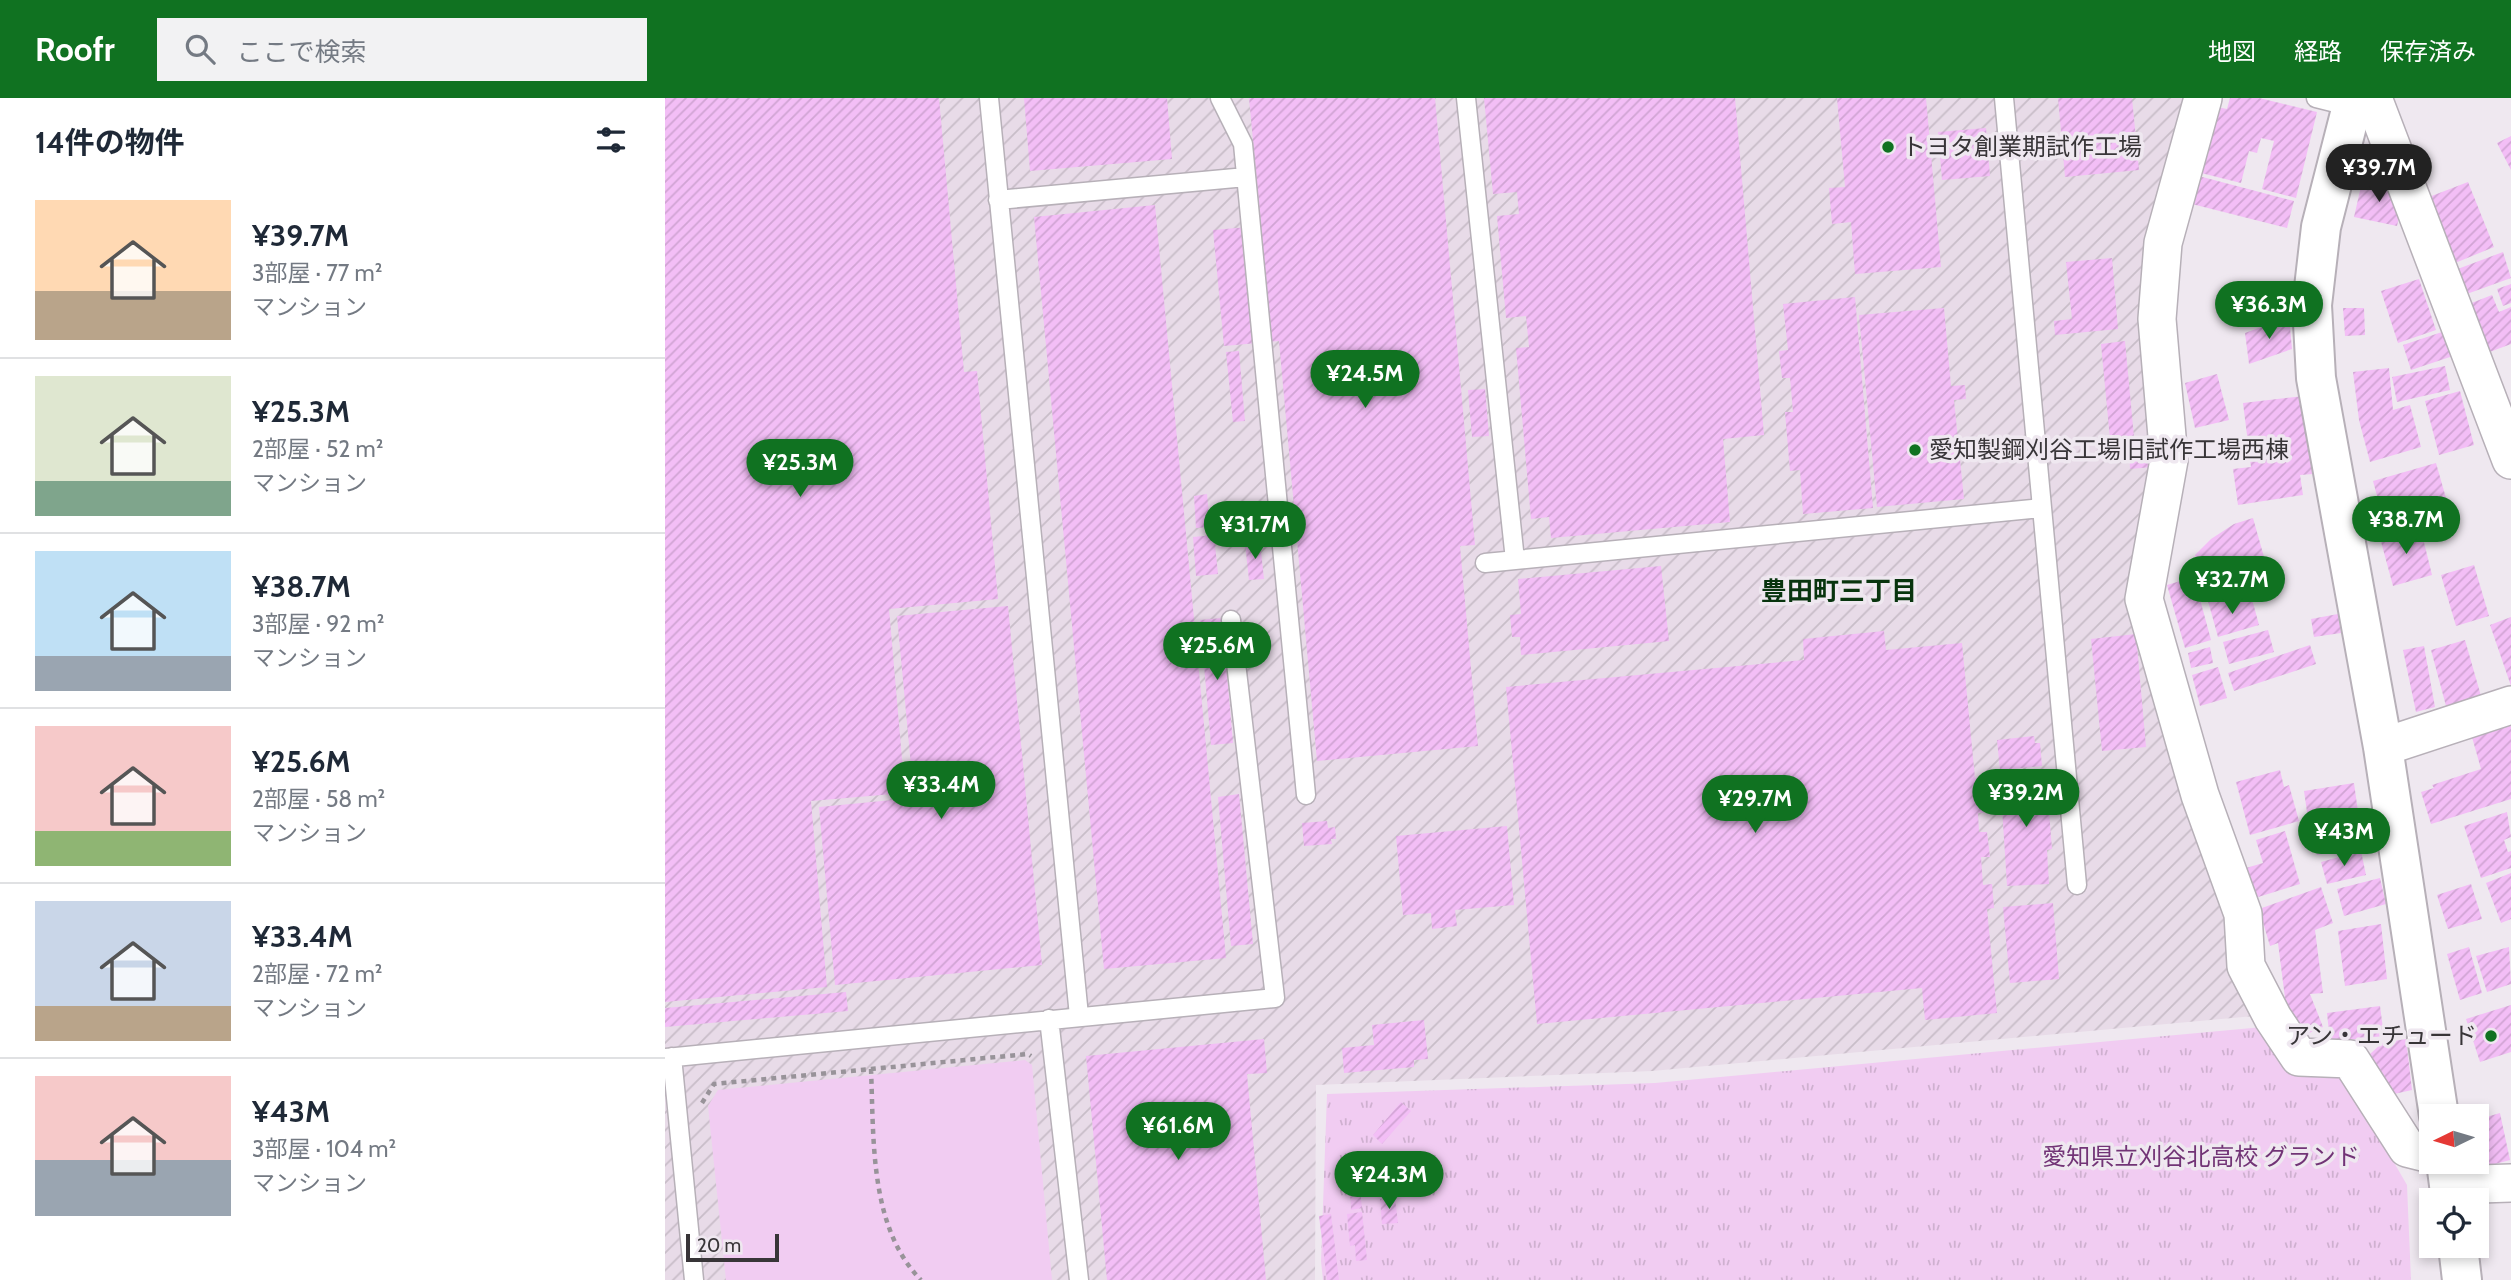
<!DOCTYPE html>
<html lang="ja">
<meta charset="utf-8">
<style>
body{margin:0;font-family:Cabin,"Noto Sans JP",sans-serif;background:#f2f2f3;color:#1f2937;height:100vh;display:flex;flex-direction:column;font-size:26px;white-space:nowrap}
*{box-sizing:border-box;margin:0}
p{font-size:23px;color:#747a83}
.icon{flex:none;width:38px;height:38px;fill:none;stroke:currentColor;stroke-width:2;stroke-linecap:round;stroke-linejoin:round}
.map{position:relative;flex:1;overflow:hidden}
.side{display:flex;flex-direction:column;background:#fff;width:665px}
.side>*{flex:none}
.needle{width:46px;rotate:265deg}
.controls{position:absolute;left:1754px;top:1006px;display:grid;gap:14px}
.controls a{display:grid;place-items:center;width:70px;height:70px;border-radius:0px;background:#fff;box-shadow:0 4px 10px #0003;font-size:35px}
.scale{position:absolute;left:21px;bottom:18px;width:93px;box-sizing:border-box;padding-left:7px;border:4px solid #383538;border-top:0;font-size:19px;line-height:24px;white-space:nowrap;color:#383538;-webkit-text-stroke:5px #efe8f0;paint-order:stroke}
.price{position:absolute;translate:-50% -60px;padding:0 16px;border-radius:24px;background:#107221;color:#fff;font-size:23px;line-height:46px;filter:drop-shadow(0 2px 4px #0008)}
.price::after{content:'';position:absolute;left:50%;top:42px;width:21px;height:16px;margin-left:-10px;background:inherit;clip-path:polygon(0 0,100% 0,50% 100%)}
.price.active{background:#222;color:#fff}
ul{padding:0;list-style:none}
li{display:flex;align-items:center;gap:21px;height:175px;padding:0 35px}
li+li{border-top:2px solid #e0e1e3}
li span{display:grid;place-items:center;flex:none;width:196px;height:140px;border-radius:0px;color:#555}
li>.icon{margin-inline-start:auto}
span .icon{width:84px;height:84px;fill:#fffc;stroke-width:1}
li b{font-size:30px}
h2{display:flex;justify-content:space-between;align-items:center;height:84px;padding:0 35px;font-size:30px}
header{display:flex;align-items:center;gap:42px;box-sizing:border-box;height:98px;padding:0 35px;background:#107221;color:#fff}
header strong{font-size:33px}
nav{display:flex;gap:38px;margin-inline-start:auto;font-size:24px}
.search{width:490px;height:63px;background:#f2f2f3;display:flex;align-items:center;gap:18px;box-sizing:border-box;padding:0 24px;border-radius:0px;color:#747a83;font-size:26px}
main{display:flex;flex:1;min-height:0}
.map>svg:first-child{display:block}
</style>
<header>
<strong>Roofr</strong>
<div class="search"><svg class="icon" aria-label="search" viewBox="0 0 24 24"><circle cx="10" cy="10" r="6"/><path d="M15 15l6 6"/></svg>ここで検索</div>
<nav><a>地図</a><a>経路</a><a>保存済み</a></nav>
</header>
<main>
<section class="side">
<h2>14件の物件<svg class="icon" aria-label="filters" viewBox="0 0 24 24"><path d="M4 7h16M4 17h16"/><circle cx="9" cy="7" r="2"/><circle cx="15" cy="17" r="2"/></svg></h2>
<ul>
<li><span style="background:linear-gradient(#ffd9b3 65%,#b9a48a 0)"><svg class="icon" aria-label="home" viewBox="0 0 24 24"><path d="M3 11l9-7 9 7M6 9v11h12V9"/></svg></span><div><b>¥39.7M</b><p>3部屋 · 77 m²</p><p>マンション</p></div></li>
<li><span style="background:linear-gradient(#dfe7d0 75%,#7fa58c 0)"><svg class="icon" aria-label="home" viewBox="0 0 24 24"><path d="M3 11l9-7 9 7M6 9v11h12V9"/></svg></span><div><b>¥25.3M</b><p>2部屋 · 52 m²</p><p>マンション</p></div></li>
<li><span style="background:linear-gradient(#bfe0f5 75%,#9aa5b1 0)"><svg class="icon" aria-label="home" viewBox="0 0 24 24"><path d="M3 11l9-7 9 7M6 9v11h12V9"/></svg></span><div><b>¥38.7M</b><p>3部屋 · 92 m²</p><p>マンション</p></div></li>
<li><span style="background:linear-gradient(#f6c9c9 75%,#8fb573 0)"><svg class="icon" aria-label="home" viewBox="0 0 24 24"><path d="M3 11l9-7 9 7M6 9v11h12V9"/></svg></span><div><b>¥25.6M</b><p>2部屋 · 58 m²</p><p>マンション</p></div></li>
<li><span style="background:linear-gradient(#c9d6e8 75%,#b9a48a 0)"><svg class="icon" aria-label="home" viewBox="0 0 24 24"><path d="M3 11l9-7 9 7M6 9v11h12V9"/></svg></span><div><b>¥33.4M</b><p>2部屋 · 72 m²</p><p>マンション</p></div></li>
<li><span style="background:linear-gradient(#f6c9c9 60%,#9aa5b1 0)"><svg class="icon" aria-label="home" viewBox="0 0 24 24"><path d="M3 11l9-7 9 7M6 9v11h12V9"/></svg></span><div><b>¥43M</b><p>3部屋 · 104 m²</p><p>マンション</p></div></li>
</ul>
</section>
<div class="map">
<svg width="1846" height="1182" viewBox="0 0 1846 1182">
<defs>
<pattern id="industrial-furrows" width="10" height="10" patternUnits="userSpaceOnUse" patternTransform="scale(1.75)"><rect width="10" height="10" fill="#e8dbe8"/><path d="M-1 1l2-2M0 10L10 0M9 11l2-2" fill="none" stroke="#c8bdc8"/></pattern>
<pattern id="park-tufts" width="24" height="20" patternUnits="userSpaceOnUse" patternTransform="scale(1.75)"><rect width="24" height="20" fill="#f1ccf2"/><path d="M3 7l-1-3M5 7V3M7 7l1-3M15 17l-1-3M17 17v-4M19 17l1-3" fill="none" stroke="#cfb0d0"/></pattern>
<pattern id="building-hatch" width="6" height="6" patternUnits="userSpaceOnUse" patternTransform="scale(1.75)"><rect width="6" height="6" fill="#f3bef6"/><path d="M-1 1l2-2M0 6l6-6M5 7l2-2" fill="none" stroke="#d1a4d4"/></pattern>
</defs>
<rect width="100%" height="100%" fill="#efe8f0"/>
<!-- industrial -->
<path fill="url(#industrial-furrows)" d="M0 0H1531L1510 80 1498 359 1471 502 1600 917 987 973 651 987 650 1182H0Z"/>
<!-- park -->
<path fill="url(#park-tufts)" d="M1598 929 1675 971 1742 1087 1746 1182H658L656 1163 662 996 990 985Z"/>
<!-- garden -->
<path fill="#f1ccf2" d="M360 962 367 967 387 1182H61L43 1008 53 992Z"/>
<!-- building -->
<path fill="url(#building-hatch)" d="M0 0H274L299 274 312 273 333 501 224 511 240 695 146 703 162 889 0 904Z
M359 0H502L507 61 365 73Z
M584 0H770L810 447 795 448 813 648 652 663 614 243 559 248 548 132 596 128Z
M819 0H1070L1099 337 1058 341 1065 424 886 440 884 419 866 421 851 250 864 249 861 218 841 220 832 118 854 116 852 94 828 96Z
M1172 0H1261L1276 169 1190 176 1186 124 1167 126 1164 90 1180 89Z
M1393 0H1467L1474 72 1400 79Z
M1565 0H1594L1652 14 1631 100 1597 91 1609 43 1596 40 1592 55 1584 53 1576 85 1532 74 1547 8 1562 11Z
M1321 30 1325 78 1277 82 1273 34Z
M1846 38V72L1832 45Z
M1526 76 1629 103 1622 130 1519 104Z
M1697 84 1740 93 1732 128 1689 119Z
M1803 84 1829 149 1790 165 1764 99Z
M490 107 561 860 439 871 369 119Z
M1838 154 1846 180 1799 197 1790 172Z
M1447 160 1453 231 1390 237 1389 223 1407 221 1401 164Z
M1754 181 1771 232 1733 245 1716 193Z
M1846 186V205L1838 208 1832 191Z
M1827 197 1834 214 1846 209V246L1822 255 1804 206Z
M1190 199 1208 410 1138 416 1135 372 1125 373 1120 314H1128L1125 280H1117L1114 253 1123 252 1118 206Z
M1279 210 1286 288 1300 287 1301 301 1289 302 1299 401 1212 409 1194 217Z
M1678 210H1699L1700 237 1680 238Z
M1624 219 1627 251 1584 266 1580 235Z
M1783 232 1791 257 1746 272 1738 247Z
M1460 243 1469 339 1445 341 1436 246Z
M574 253 580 323 568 324 561 254Z
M1780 268 1785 292 1732 304 1727 279Z
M1724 270 1728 312 1745 307 1756 349 1705 364 1694 322 1688 274Z
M1552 276 1564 322 1530 330 1520 285Z
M820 291 824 338 807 339 803 292Z
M1795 293 1809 347 1774 357 1760 303Z
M1639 298 1648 376 1635 377 1638 397 1573 407 1568 371 1586 369 1578 305Z
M1485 346 1487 369 1465 371 1464 348Z
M1771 365 1781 400 1718 420 1708 383Z
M542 396 545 429 531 430 529 398Z
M1588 420 1601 466 1538 486 1530 457 1546 441 1569 426Z
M605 425 606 438 576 441 575 428Z
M1755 428 1767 477 1728 488 1715 440Z
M549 437 553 476 531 478 528 439Z
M595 444 599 481 584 482 580 445Z
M1809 467 1824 518 1791 528 1776 477Z
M996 468 1004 543 856 557 855 539H847L845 517 856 516 853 481Z
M1529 479 1546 542 1520 550 1502 487Z
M1564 497 1566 507 1587 501 1594 527 1553 539 1543 503Z
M343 508 377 867 170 887 154 709 249 700 232 518Z
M1673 516 1676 535 1649 539 1646 521Z
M1846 519V588L1825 527Z
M557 520 568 645 546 647 535 522Z
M1603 532 1609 554 1564 566 1558 544Z
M1219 533 1221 552 1297 545 1310 680 1330 678 1333 713 1313 715 1314 734H1322L1325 759H1316L1318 787 1327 786 1329 810 1322 811 1332 915 1260 922 1257 890 872 926 841 589 1139 562 1138 541Z
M1471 536 1481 649 1437 653 1426 541Z
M1800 542 1816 598 1781 608 1766 552Z
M1645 547 1651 566 1569 593 1563 575Z
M1759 548 1770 609 1751 614 1738 552Z
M1545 549 1548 565 1526 570 1523 555Z
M1553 569 1562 600 1535 608 1527 577Z
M1846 619V701L1766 726 1756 694 1769 690 1767 687 1816 671 1805 632Z
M1369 638 1370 645H1375L1377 668 1335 672 1332 642Z
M1615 672 1619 689 1624 687 1634 723 1585 737 1571 684Z
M1381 675 1387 751 1382 752 1384 786 1342 788 1335 678Z
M1689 685 1694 721 1644 728 1639 693Z
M574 696 588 846 566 848 553 699Z
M1842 714 1846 739 1839 742 1843 754 1846 753V770L1816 780 1799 728Z
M662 723 663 730 670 729 671 741H666L667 746 639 748 637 725Z
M1687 727 1690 750 1652 757 1648 735Z
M842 728 849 807 790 812 792 828 767 831 766 815 738 817 731 738Z
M1620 733 1635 786 1590 800 1581 770 1598 765 1591 742Z
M1696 753 1701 777 1662 786 1656 764Z
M1846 775V821L1836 825 1821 785Z
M1715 780 1721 806 1679 818 1672 791Z
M1806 786 1817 821 1783 831 1772 797Z
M1656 789 1668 825 1650 832 1658 895 1645 896 1658 929 1637 938 1620 900 1613 845 1605 848 1594 811Z
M1388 805 1394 881 1345 885 1338 809Z
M1716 826 1722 881 1680 888 1673 833Z
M1804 849 1817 895 1795 902 1782 856Z
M1844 849 1846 886 1822 894 1811 858Z
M181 894 183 913 0 929V910Z
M1846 907V954L1815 964 1801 921Z
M1715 908 1719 938 1665 944 1662 915Z
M759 922 763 961 749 962V969L679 975 677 950 709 947 707 927Z
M599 941 602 975 582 976 601 1182H442L421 958Z
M1741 941 1747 992 1729 996 1704 957 1717 945Z
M736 1004 746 1013 717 1046 708 1037Z
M1835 1015 1845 1062 1819 1069 1811 1022Z
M709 1059 711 1082 695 1083 693 1060Z
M695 1091 697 1110 686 1112 685 1092Z
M730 1100 733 1125 717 1126 715 1101Z
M697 1114 702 1162 691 1163 690 1147 685 1148 682 1116Z
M666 1116 674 1182H662L654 1118Z"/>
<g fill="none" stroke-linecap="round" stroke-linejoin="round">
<!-- lane casing -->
<g stroke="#b7b0b8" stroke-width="21">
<path id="lane" d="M324 0 414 918
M555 0 578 46 641 697
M801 0 850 462
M1339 0 1412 787
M1651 0 1687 9
M333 102 581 79
M820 465 1377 410
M384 921 414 1182
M7 959 29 1182
M0 960 610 900 566 522"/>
</g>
<!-- street casing -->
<g stroke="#b7b0b8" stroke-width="40">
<path id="street" d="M1538 0 1498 145 1492 221 1504 362 1479 501 1535 697 1578 816 1581 868 1608 920 1634 959 1685 961 1742 1050 1766 1056
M1708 0 1846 362
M1718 649 1846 607
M1784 1087 1846 1085"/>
</g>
<!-- secondary casing -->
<g stroke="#b7b0b8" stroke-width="42">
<path id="secondary" d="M1689 0 1656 129 1647 207 1651 280 1718 649 1774 1018
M1781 1064 1786 1102
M1793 1148 1797 1182"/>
</g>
<!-- path -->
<path stroke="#989399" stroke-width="4.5" stroke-dasharray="5 5" stroke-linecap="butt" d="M206 971C209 1041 204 1129 256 1182
M37 1005 49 986 363 956 366 958"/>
<!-- lane -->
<use href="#lane" stroke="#fff" stroke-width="18"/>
<!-- street -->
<use href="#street" stroke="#fff" stroke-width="37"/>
<!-- secondary -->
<use href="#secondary" stroke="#fff" stroke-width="38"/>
</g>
<!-- markers -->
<g fill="#107221" stroke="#efe8f0" stroke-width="2.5">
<circle cx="1223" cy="49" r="7"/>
<circle cx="1250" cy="352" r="7"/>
<circle cx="1826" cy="938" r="7"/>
</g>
<g text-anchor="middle" stroke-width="7" stroke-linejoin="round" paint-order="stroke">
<!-- poi labels -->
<g font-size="24" fill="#383538" stroke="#efe8f0" text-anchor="start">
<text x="1237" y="57">トヨタ創業期試作工場</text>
<text x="1264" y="360">愛知製鋼刈谷工場旧試作工場西棟</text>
<text x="1812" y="946" text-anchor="end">アン・エチュード</text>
</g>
<!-- park labels -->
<g font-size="24" fill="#723476" stroke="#efe8f0">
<text x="1536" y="1067">愛知県立刈谷北高校 グランド</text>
</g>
<!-- neighbourhood labels -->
<g font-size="26" font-weight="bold" fill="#08340e" stroke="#efe8f0">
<text x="1174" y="502">豊田町三丁目</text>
</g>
</g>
</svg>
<div class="controls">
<a><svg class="needle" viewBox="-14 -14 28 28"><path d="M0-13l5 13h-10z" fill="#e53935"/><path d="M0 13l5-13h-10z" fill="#747a83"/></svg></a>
<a><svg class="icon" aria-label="locate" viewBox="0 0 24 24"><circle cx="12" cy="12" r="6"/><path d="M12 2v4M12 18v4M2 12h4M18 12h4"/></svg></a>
</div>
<div class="scale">20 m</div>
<b class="price active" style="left:1714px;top:106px">¥39.7M</b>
<b class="price" style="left:1604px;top:243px">¥36.3M</b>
<b class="price" style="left:700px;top:312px">¥24.5M</b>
<b class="price" style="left:135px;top:401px">¥25.3M</b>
<b class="price" style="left:1741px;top:458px">¥38.7M</b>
<b class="price" style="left:590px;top:463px">¥31.7M</b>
<b class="price" style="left:1567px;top:518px">¥32.7M</b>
<b class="price" style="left:552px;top:584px">¥25.6M</b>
<b class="price" style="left:276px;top:723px">¥33.4M</b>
<b class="price" style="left:1361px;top:731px">¥39.2M</b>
<b class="price" style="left:1090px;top:737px">¥29.7M</b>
<b class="price" style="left:1679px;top:770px">¥43M</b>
<b class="price" style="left:513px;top:1064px">¥61.6M</b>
<b class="price" style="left:724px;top:1113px">¥24.3M</b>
</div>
</main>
